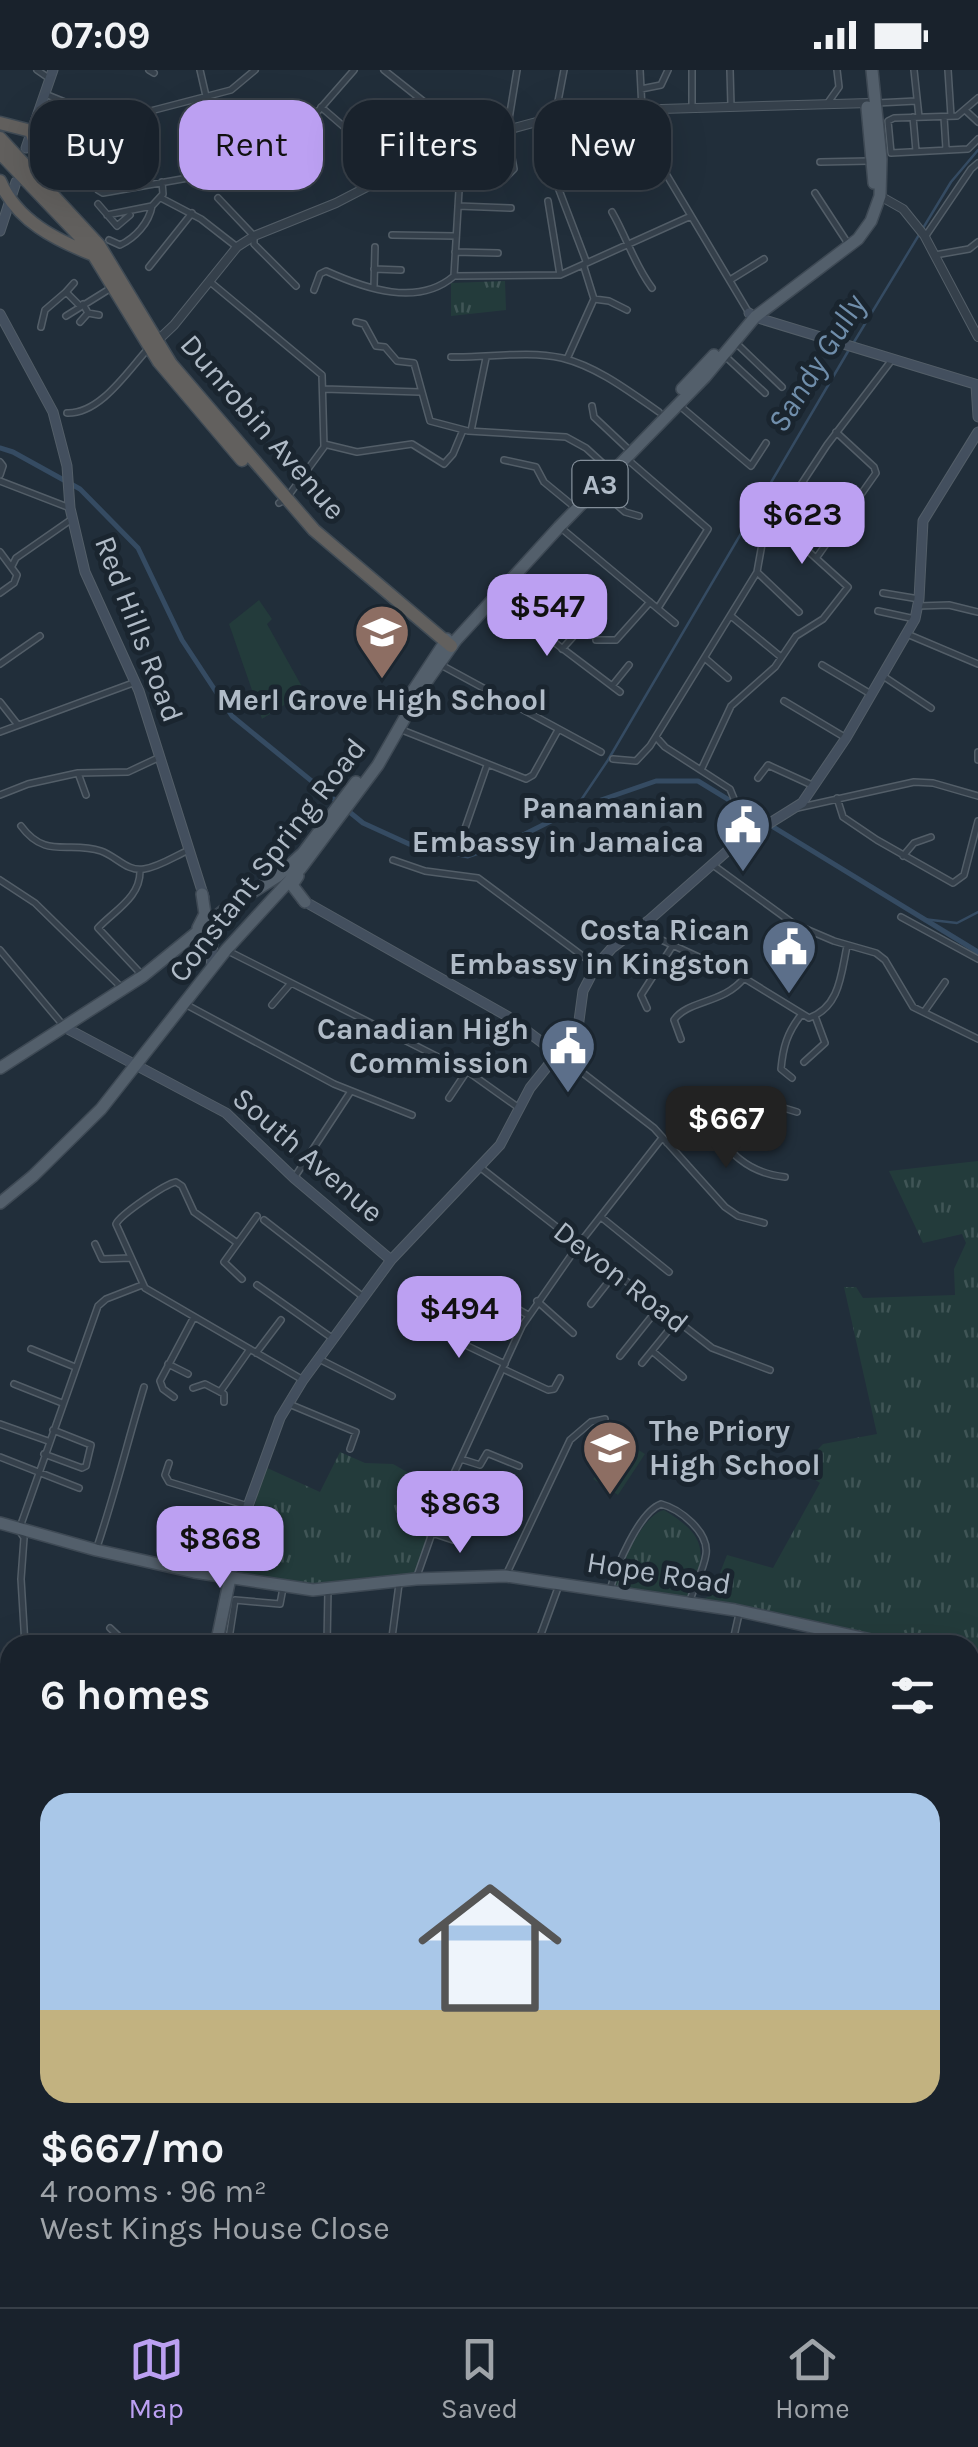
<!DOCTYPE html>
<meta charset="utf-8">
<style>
body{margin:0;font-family:Karla,sans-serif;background:#222a34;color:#f1f3f6;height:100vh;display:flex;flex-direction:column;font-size:38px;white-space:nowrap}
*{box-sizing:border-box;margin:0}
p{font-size:32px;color:#9fa4a9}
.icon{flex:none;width:55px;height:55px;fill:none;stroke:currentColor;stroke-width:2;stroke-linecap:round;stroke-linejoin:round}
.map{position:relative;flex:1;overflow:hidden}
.details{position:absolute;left:0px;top:1565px;width:980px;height:672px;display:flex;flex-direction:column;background:#19222c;border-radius:30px 30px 0 0;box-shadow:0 10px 40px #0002,0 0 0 2px #373f48}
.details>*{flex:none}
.banner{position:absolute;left:30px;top:30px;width:920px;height:90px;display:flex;gap:20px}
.price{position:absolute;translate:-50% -85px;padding:0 22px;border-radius:20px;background:#bca0f2;color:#111;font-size:32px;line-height:65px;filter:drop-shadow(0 2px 5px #0008)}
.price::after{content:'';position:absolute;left:50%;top:60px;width:30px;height:22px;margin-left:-15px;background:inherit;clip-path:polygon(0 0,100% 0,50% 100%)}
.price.on{background:#222;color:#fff}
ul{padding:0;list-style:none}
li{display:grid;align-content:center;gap:20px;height:530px;padding:0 40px}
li+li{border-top:2px solid #373f48}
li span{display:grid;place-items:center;height:310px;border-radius:30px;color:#555}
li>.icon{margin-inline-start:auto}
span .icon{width:180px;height:180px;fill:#fffc;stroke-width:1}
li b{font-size:42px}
h2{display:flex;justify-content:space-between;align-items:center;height:120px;padding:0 40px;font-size:42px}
.tag{padding:0 35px;border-radius:30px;background:#19222c;box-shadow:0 10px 40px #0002,0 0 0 2px #373f48;font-size:35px;line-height:90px}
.tag.on{background:#bca0f2;color:#111}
.status{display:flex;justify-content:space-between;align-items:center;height:70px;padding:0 50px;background:#19222c;direction:ltr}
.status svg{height:28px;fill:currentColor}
.dock{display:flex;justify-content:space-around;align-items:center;height:140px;border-top:2px solid #373f48;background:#19222c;font-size:28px;color:#9fa4a9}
.dock a{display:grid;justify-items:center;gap:5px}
.dock .on{color:#bca0f2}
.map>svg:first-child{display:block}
</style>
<div class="status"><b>07:09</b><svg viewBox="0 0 49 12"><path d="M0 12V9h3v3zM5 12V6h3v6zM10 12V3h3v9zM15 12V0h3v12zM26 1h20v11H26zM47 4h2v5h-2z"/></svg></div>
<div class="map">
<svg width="978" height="2237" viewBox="0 0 978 2237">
<defs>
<pattern id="park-tufts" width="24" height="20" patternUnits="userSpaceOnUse" patternTransform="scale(2.5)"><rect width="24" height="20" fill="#233b3b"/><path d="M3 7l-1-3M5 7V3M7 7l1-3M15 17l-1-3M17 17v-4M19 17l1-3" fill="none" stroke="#405556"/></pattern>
</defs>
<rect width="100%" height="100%" fill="#212e3a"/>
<!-- park -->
<path fill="url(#park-tufts)" d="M505 211 506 240 451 246V213Z
M978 1091V1588L970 1586V1575H914L699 1530 711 1526 727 1485 773 1498 820 1413 799 1399 823 1374 877 1364 844 1217H856L863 1228 955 1225 954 1199 966 1173 962 1164 923 1173 889 1101Z
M340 1382 365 1393 393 1394 416 1407 435 1406 449 1411 414 1505 319 1516 240 1503 238 1499 265 1397 320 1422Z
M664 1440C707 1466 706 1481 692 1525L689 1528 614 1517C621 1496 642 1445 664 1440Z"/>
<!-- garden -->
<path fill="#233b3b" d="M259 530 272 549 267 554 305 622 262 649 229 554Z
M620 1368 645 1384 618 1425 593 1409Z"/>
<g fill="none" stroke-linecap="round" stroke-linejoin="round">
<!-- stream -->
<path stroke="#354b62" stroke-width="2.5" d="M854 272 951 112 978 80
M575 739 608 690 850 278
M923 849 957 853 978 842"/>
<!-- canal -->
<path stroke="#354b62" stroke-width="5" d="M0 378 13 382 80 419 138 478 182 570 232 646 363 753 409 774 468 786 511 771 575 739 656 711H698L978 882"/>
<!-- minor casing -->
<g stroke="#535e68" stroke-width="8">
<path id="minor" d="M37 0 50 9
M149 0 154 3
M200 0 206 26
M384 0 423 31
M640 0 642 39
M730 0 731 36
M914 0 919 47
M948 0 951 46
M641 19 661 15 668 0
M45 24 112 51 231 20 255 0
M978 28 957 46 894 48 888 51 891 83 968 79 978 69
M877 33 916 31
M827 34 839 17 837 0
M321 37 365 75
M692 37V0
M628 40 749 243
M965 40 978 52
M555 47 564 0
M913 47 916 81
M944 47 946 79
M546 51 568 104
M64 92 66 97 62 99 60 95 64 92 68 79
M820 92 869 91
M67 96 92 104 98 120 103 123 188 108 192 104V90H206V100L191 101
M264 103 354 0
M485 112 503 110 514 99 507 61 517 0
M556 112 586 191 584 197 594 229 567 289
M815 123 847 172
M161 128 201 149 237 177
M218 128 254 166V174L296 216
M548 131 560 205
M98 134 117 156 130 145
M458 136 511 138
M612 142C627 168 634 194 652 218
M107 145 152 136 163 124 162 112
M392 165 456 166
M925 167 971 99 978 93
M109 170 120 175C135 168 149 153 152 136
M455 182 498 183
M935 185 969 179 978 172
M149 197 192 143
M374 199 401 200
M454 206 560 205 691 146
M454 206 460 103 459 75
M730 210 764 189
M209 211 322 305 324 377 286 429 279 433
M74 213 66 222 80 236
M374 217 375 177
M314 220 320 204 326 201C366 219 418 237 454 206
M594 229 609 231 627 240
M83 234 88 243 99 245
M66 246 111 218
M80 252 88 243
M356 252 364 254 376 276 385 277 397 291 414 293 430 351 468 361 566 367 586 378 608 398
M41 257 45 240 66 222
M736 273 782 317
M725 286 765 323
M451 287C487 288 527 280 562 288 598 297 630 322 659 342
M324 319 420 322
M592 336 594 347 627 378
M680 336 751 396 766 373
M67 343C100 344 127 302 147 280
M471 361 486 288
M324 374 357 382 412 374 444 394 453 384 463 360
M627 389 708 459 658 538
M504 390 536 397 544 412 572 435
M0 392 3 396 0 405
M0 411 70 438
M599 419 625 442 639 446
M561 458 675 553
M0 482 17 505 14 513 0 523
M817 487 876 403 874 397 836 362
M12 496 16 488 72 449
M757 502 799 542
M883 523 919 529
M497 529 620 622
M918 536 949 535 978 542
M878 541 915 549
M731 546 781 587
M907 564 978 594
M596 570H616L650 532
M562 579 591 547
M706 589 728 608
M0 594 40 566
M441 595 601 682
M822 595 869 623
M883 606 931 638
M612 616 629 595
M784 631 846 668
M0 632 18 655
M402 660 526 709 533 705 558 660
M0 662 133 613
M656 667 665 677 730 719 737 736 743 740
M978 682V690
M613 689 636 691 650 676 757 502 762 474 827 375 891 291
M701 700 731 636 775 597 796 566 823 549 848 517 778 454
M78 703 86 725
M758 708 768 695 814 716
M0 725 28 714 78 703 128 702 160 687
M837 728 843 747 877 770 953 813 964 805 978 751
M797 738 914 712 933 713 978 726
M21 756C46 790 69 770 101 781 116 786 127 802 144 799 159 797 175 786 189 780
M463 764 487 695
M903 786 914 773 931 767
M393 790 425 801 478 808 596 896
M713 795 794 854 834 871 876 883 885 890 913 937 978 969
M140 800C141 827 115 840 98 858L143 906
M0 810 35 833 121 917
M901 847 978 889
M640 860 744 908 809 948C840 937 841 904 847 876
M0 880 62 954
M228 881 446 991
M185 934 334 1014 412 1045
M272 935 291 913
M647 938 641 925 673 875
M924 942 945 912
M681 969 674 950C687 930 724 934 744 908
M557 983 654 1058 725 1137 738 1146 764 1153
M804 992 825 973 815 946
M792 1008 781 999C783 977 787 963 801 945
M449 1028 467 1001 519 1038
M700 1042C726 1076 740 1102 785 1107
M667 1073 712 1034 751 1028 797 1042
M481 1098 712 1278 770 1300
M294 1108 351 1021
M601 1147 669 1202
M264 1150 362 1226
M236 1172 194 1142 182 1116 176 1112C165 1114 120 1145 116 1154L145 1218 303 1310
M95 1174 102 1189 131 1188
M242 1209 224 1192 257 1146
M257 1215 332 1268
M479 1217 528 1245
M459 1227 522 1256
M537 1231 573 1263
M591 1234 616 1202
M450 1263 453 1269 505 1294
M31 1279 75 1297
M652 1281 683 1307
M256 1283 281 1250
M620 1286 660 1236
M319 1289 392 1326
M642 1293 677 1250
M168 1294 188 1304
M503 1299 548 1320 554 1319 560 1308
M14 1314 62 1333
M193 1318 205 1314 224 1324V1332
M220 1322 250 1279
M174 1327 163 1319 160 1311 194 1247
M289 1334 356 1362 350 1379
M0 1354 48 1371
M44 1384 82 1398 86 1396 91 1375 53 1360
M0 1387 79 1418
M461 1389 480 1395 487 1383 519 1396
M169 1393 165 1405 169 1412 248 1436
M432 1463 453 1470 460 1453
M97 1477C115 1424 128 1370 144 1317
M506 1505 570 1370 591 1352 605 1349
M417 1506 450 1412 522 1256 579 1174 662 1068
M610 1520C616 1497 639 1442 661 1434 680 1439 709 1462 706 1484 704 1499 695 1515 690 1530
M110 1558 128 1575
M25 1575 21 1509 24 1468 19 1460 98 1236 106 1229 142 1215
M228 1575 235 1530 280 1534 283 1518
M327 1575 328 1519
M391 1575 399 1514
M537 1575 559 1515
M732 1575 739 1544
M814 1575 815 1571
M970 1764 978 1766
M970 1785 978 1787
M970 1812 978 1815
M970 1887 978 1863
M970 1891 978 1893
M970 2014 978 2015
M970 2130 978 2124
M154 2228 157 2237
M251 2228 257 2237
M307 2228 312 2237
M786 2228 792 2237
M926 2228 932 2237
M259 2237 280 2228
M383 2237 404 2228
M551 2237 565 2228"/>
</g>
<!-- tertiary casing -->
<g stroke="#535e68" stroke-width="10">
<path id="tertiary" d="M880 126 903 139 924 165 978 267
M156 272 174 255 237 177 254 166 336 133 444 77 555 47 593 41 870 33
M0 1683 10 1681
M0 1817 10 1821
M0 1929 10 1957"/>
</g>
<!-- secondary casing -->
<g stroke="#535e68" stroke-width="11">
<path id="secondary" d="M26 78 53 0
M0 161 16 112
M749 243 755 247 978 315
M0 244 53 342 67 396 70 438 85 502 139 621 204 827
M976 315 978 347
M302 830 507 946 556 983
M209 847 213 874 211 898
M64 957 226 1043 294 1108 391 1190
M230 1508 248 1436 280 1348 303 1310 391 1190 500 1075 530 1018 578 958 583 921 596 896 612 878 648 851 733 776 802 733 846 668 915 549 919 529 923 451 978 362
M970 1702 978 1676
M0 2171 10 2167
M807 2237 821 2228"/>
</g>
<!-- primary casing -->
<g stroke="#3e4954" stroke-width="14">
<path id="primary" d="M867 37 874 113
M682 319 714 285
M405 633 447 569
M298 806 292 815 305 832
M198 858 205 844 202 824
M0 998 143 906 223 841 278 806 303 783 356 712
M0 1133 33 1106 101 1039 226 880 301 798 378 695 422 618 456 570 559 457 705 307 755 247 858 169 871 151 880 126 881 89 872 0
M0 1453 96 1480 194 1502 313 1520 416 1509 506 1506 735 1540 894 1575
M216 1575 230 1508
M970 1590 978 1592
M534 2228 540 2237
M543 2228 549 2237"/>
</g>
<!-- trunk casing -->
<g stroke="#404b55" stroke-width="15">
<path id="trunk" d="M0 53 31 61 50 117
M0 68 99 175 171 294 314 460 451 576
M0 83 87 174 159 292 242 390
M0 111C17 151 56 170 94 185"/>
</g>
<!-- minor -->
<use href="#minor" stroke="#35404b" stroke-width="5"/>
<!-- tertiary -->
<use href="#tertiary" stroke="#35404b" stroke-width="8"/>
<!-- secondary -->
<use href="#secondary" stroke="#434f5e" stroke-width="9"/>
<!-- primary -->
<use href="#primary" stroke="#535f6b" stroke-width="11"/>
<!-- trunk -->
<use href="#trunk" stroke="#62605e" stroke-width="12"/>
</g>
<!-- icons -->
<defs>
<g id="school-pin" transform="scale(2.875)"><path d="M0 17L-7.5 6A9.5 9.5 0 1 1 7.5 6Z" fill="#8d6e63" stroke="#1a252f"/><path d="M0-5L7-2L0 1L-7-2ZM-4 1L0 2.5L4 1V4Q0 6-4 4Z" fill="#fff"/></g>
<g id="civic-pin" transform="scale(2.875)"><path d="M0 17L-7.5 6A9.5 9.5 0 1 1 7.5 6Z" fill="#5c6f8a" stroke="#1a252f"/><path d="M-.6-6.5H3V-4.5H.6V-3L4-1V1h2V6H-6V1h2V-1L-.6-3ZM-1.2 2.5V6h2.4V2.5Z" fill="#fff"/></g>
</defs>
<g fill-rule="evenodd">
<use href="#school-pin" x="382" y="562"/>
<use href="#civic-pin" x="743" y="755"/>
<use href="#civic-pin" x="789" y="877"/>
<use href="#civic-pin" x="568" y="976"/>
<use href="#school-pin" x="610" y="1378"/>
</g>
<g text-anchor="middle" stroke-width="10" stroke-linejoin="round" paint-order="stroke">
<!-- shield labels -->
<rect fill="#1a252f" stroke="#838e99" stroke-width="2.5" x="572.5" y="391" width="55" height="46" rx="8"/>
<g font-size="28" font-weight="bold" fill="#b0bbc7">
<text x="600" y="424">A3</text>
</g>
<!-- street labels -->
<g font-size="30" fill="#b0bbc7" stroke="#1a252f">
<text transform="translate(263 357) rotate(49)" y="10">Dunrobin Avenue</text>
<text transform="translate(139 559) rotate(69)" y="10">Red Hills Road</text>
<text transform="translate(267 790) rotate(-52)" y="10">Constant Spring Road</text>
<text transform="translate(308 1085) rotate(41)" y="10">South Avenue</text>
<text transform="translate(621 1207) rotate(38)" y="10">Devon Road</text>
<text transform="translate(659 1503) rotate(9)" y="10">Hope Road</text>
</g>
<!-- poi labels -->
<g font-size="30" font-weight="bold" fill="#b0bbc7" stroke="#1a252f" text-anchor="end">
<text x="382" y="640" text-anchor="middle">Merl Grove High School</text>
<text x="704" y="748">Panamanian<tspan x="704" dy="34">Embassy in Jamaica</tspan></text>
<text x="750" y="870">Costa Rican<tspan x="750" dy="34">Embassy in Kingston</tspan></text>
<text x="529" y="969">Canadian High<tspan x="529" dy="34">Commission</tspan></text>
<text x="649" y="1371" text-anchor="start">The Priory<tspan x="649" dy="34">High School</tspan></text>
</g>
<!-- water labels -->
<g font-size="32" font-style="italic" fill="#708eab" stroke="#1a252f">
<text transform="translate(816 293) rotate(-58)" y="11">Sandy Gully</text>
</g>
</g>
</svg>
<b class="price" style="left:802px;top:497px">$623</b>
<b class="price" style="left:547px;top:589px">$547</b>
<b class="price on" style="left:726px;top:1101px">$667</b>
<b class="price" style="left:459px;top:1291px">$494</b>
<b class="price" style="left:460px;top:1486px">$863</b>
<b class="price" style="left:220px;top:1521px">$868</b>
<div class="banner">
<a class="tag">Buy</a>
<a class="tag on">Rent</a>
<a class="tag">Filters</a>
<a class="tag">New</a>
</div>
<section class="details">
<h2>6 homes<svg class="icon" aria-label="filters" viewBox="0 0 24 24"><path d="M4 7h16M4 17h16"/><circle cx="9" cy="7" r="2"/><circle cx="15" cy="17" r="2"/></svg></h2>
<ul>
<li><span style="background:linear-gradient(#a9c7e8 70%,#c2b280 0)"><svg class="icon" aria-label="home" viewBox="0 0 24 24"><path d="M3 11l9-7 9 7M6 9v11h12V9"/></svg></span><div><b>$667/mo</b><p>4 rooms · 96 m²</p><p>West Kings House Close</p></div></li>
</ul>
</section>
</div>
<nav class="dock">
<a class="on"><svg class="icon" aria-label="map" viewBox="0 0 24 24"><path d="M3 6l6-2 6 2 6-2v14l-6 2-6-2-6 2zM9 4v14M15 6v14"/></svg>Map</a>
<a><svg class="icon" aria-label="saved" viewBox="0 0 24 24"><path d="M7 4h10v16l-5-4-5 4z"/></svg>Saved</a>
<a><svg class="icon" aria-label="home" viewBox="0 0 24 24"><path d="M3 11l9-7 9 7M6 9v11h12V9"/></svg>Home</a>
</nav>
